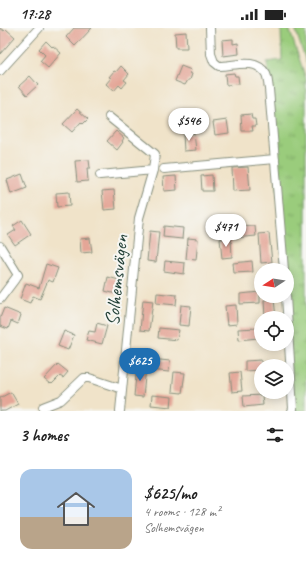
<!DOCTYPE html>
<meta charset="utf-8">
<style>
body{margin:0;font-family:Caveat,sans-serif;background:#f2f2f2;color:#222;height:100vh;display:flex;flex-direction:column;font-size:15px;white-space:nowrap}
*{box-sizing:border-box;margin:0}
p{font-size:13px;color:#767676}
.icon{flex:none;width:22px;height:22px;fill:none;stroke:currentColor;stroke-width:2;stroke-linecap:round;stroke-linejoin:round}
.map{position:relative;height:383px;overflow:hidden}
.drawer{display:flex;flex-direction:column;background:#fff;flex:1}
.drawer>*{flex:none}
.needle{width:26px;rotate:258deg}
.tools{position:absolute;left:254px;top:235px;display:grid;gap:8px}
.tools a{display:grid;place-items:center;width:40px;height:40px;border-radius:50%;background:#fff;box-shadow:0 2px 10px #0003;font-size:20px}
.price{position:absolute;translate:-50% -34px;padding:0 9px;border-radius:14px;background:#fff;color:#222;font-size:13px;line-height:26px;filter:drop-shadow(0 1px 2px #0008)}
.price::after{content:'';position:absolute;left:50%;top:24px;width:12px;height:9px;margin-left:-6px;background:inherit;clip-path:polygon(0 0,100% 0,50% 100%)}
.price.current{background:#1f6fb2;color:#fff}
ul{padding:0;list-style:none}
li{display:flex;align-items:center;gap:12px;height:100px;padding:0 20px}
li span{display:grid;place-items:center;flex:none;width:112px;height:80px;border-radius:12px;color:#555}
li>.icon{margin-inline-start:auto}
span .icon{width:48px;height:48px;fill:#fffc;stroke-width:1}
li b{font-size:17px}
h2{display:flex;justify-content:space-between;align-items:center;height:48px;padding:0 20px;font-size:17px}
.status{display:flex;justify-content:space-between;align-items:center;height:28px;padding:0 20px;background:#fff;direction:ltr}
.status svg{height:11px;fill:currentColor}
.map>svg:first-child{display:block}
</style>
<div class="status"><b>17:28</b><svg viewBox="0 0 49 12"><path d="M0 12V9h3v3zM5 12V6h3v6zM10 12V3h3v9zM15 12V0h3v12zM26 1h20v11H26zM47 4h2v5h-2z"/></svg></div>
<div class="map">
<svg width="306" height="383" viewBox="0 0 306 383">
<defs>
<pattern id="grass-tufts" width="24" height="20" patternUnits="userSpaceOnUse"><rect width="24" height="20" fill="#9acc7c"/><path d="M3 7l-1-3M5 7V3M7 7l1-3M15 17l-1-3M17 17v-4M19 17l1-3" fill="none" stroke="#7da766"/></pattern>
</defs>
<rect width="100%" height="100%" fill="#f6f6f2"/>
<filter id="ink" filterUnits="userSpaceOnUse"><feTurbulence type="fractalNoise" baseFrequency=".025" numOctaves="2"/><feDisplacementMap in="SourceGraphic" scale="8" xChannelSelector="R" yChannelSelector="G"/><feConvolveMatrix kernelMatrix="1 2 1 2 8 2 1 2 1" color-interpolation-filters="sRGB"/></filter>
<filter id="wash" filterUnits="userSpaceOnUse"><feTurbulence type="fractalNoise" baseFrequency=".012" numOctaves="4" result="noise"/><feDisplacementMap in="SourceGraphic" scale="16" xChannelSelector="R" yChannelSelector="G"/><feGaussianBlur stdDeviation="0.9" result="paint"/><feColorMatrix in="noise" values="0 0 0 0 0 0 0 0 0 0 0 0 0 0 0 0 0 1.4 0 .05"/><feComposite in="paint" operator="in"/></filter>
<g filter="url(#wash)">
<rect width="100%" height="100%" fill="#f0e3c9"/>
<!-- grass -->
<path fill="url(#grass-tufts)" stroke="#5c8458" d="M281 0H289L306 51V383H292L287 268V242H284L267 34 282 32Z"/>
<!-- pitch -->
<path fill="#9acc7c" stroke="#5c8458" d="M295 0H306V34Z"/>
<g id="blocks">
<!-- building -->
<path fill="#e4a697" d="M0 0 4 3 6 1 15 9 0 26Z
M74 0H92L75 18 66 9Z
M186 4 187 20H176L175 5Z
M233 11V16L238 15 239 26 223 28 222 12Z
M46 13 52 19 53 18 61 25 48 40 40 33 45 27 39 21Z
M121 38 129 46 124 52 127 54 122 60 119 57 114 63 106 56 111 50 109 49 114 43 116 44Z
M181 38 191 42 190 45 192 46 190 52H188L185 57 175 53Z
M234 45 235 48H238L239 56 226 57 225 46Z
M30 48 38 57 27 67 19 58Z
M77 81 88 91 83 96 81 94 72 104 63 96Z
M251 86 252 91H255L256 98H252L253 103H242L241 87Z
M227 92 229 105 215 107 213 94Z
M116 103 124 110 122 113 123 114 117 122 107 113Z
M194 105 196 122 184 123 183 106Z
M89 132 90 140H87L88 153 77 154 75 133Z
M248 139 250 162 233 163 232 140Z
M22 146 27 160 11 166 7 152Z
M212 147 213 163H202L201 148Z
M176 148 177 162 164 163 163 149Z
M114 162 116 181 104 182 102 163Z
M69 164 70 178 57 179 56 165Z
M22 192 31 206 15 217 8 207 16 202 13 198Z
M164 198 183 200 182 211 163 209Z
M255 198 256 208 235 210 234 199Z
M150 203 159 204 156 234 147 233Z
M269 205 272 234 261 235 259 206Z
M90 210 92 224 81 225 80 211Z
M188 210 198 211 196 232 186 231Z
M231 210 232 229 222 230 220 211Z
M165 233 185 235 184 246 164 243Z
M252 233 253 244 234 245 233 235Z
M46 236 58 240 53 254 48 252 40 271 33 268 30 275 20 271 26 255 39 260Z
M108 249 119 252 116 266 105 263Z
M260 264V275L240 276V266Z
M157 265 177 267 176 277 156 275Z
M274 271 276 290H265L264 272Z
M143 272 153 273 149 303 140 302Z
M181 277 191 278 189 298 179 297Z
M236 277 237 296 227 297 225 278Z
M4 280 21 287 18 296 11 293 8 301 0 298V290Z
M97 295 107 298 102 316 86 312 89 303 95 304Z
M159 300 179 302 177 312 158 310Z
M257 300 258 310 239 312 238 301Z
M64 303 74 307 68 322 58 318Z
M151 331 170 333 169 344 150 342Z
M261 332V342L245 343V333Z
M58 336 68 344 63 350 60 348 52 356 51 355 50 356 44 351Z
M137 338 146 339 143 369 134 368Z
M174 344 185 345 182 365 172 364Z
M240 344 242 363 232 364 230 345Z
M11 364 18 376 5 383H0V370Z
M152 367 172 369 171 379 151 377Z
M262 367 263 377 244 379 243 368Z"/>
</g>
</g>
<g filter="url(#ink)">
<use href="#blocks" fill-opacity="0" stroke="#88907e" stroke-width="1"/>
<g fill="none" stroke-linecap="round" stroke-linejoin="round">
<!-- street casing -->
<g stroke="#88907e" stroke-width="10">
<path id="street" d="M210 0 211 26 214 34 219 38C234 38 256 29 266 46 268 50 268 56 269 61L284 242
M0 43 39 0
M109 89 155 126 153 142 139 190 120 383
M164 141 275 131
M100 147 153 142
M0 218 18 247 0 271
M286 268 293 381 292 383
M43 379 61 372 84 350H89L122 361"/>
</g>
<!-- street -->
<use href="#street" stroke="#fff" stroke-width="8"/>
</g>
</g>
<g text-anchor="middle" stroke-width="4" stroke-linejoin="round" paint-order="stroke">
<!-- street labels -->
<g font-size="20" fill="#1f3d34" stroke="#f6f6f2">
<text transform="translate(116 252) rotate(-84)" y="7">Solhemsvägen</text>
</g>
</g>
</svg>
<div class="tools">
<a><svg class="needle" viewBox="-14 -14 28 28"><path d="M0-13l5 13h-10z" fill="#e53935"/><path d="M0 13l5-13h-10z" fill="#767676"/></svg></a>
<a><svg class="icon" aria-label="locate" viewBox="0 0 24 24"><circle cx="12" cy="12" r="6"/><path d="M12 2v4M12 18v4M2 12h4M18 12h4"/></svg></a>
<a><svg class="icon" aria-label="layers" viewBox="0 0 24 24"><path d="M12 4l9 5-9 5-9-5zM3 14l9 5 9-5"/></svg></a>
</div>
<b class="price" style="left:189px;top:114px">$546</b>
<b class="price" style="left:226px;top:220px">$471</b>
<b class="price current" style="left:140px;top:354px">$625</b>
</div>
<section class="drawer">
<h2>3 homes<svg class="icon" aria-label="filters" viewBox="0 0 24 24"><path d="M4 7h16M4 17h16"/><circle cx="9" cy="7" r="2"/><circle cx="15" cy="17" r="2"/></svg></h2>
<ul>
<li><span style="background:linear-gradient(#a9c7e8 60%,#b9a48a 0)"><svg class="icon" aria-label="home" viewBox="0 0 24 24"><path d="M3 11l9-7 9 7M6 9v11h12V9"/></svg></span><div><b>$625/mo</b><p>4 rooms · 128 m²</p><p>Solhemsvägen</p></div></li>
</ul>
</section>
